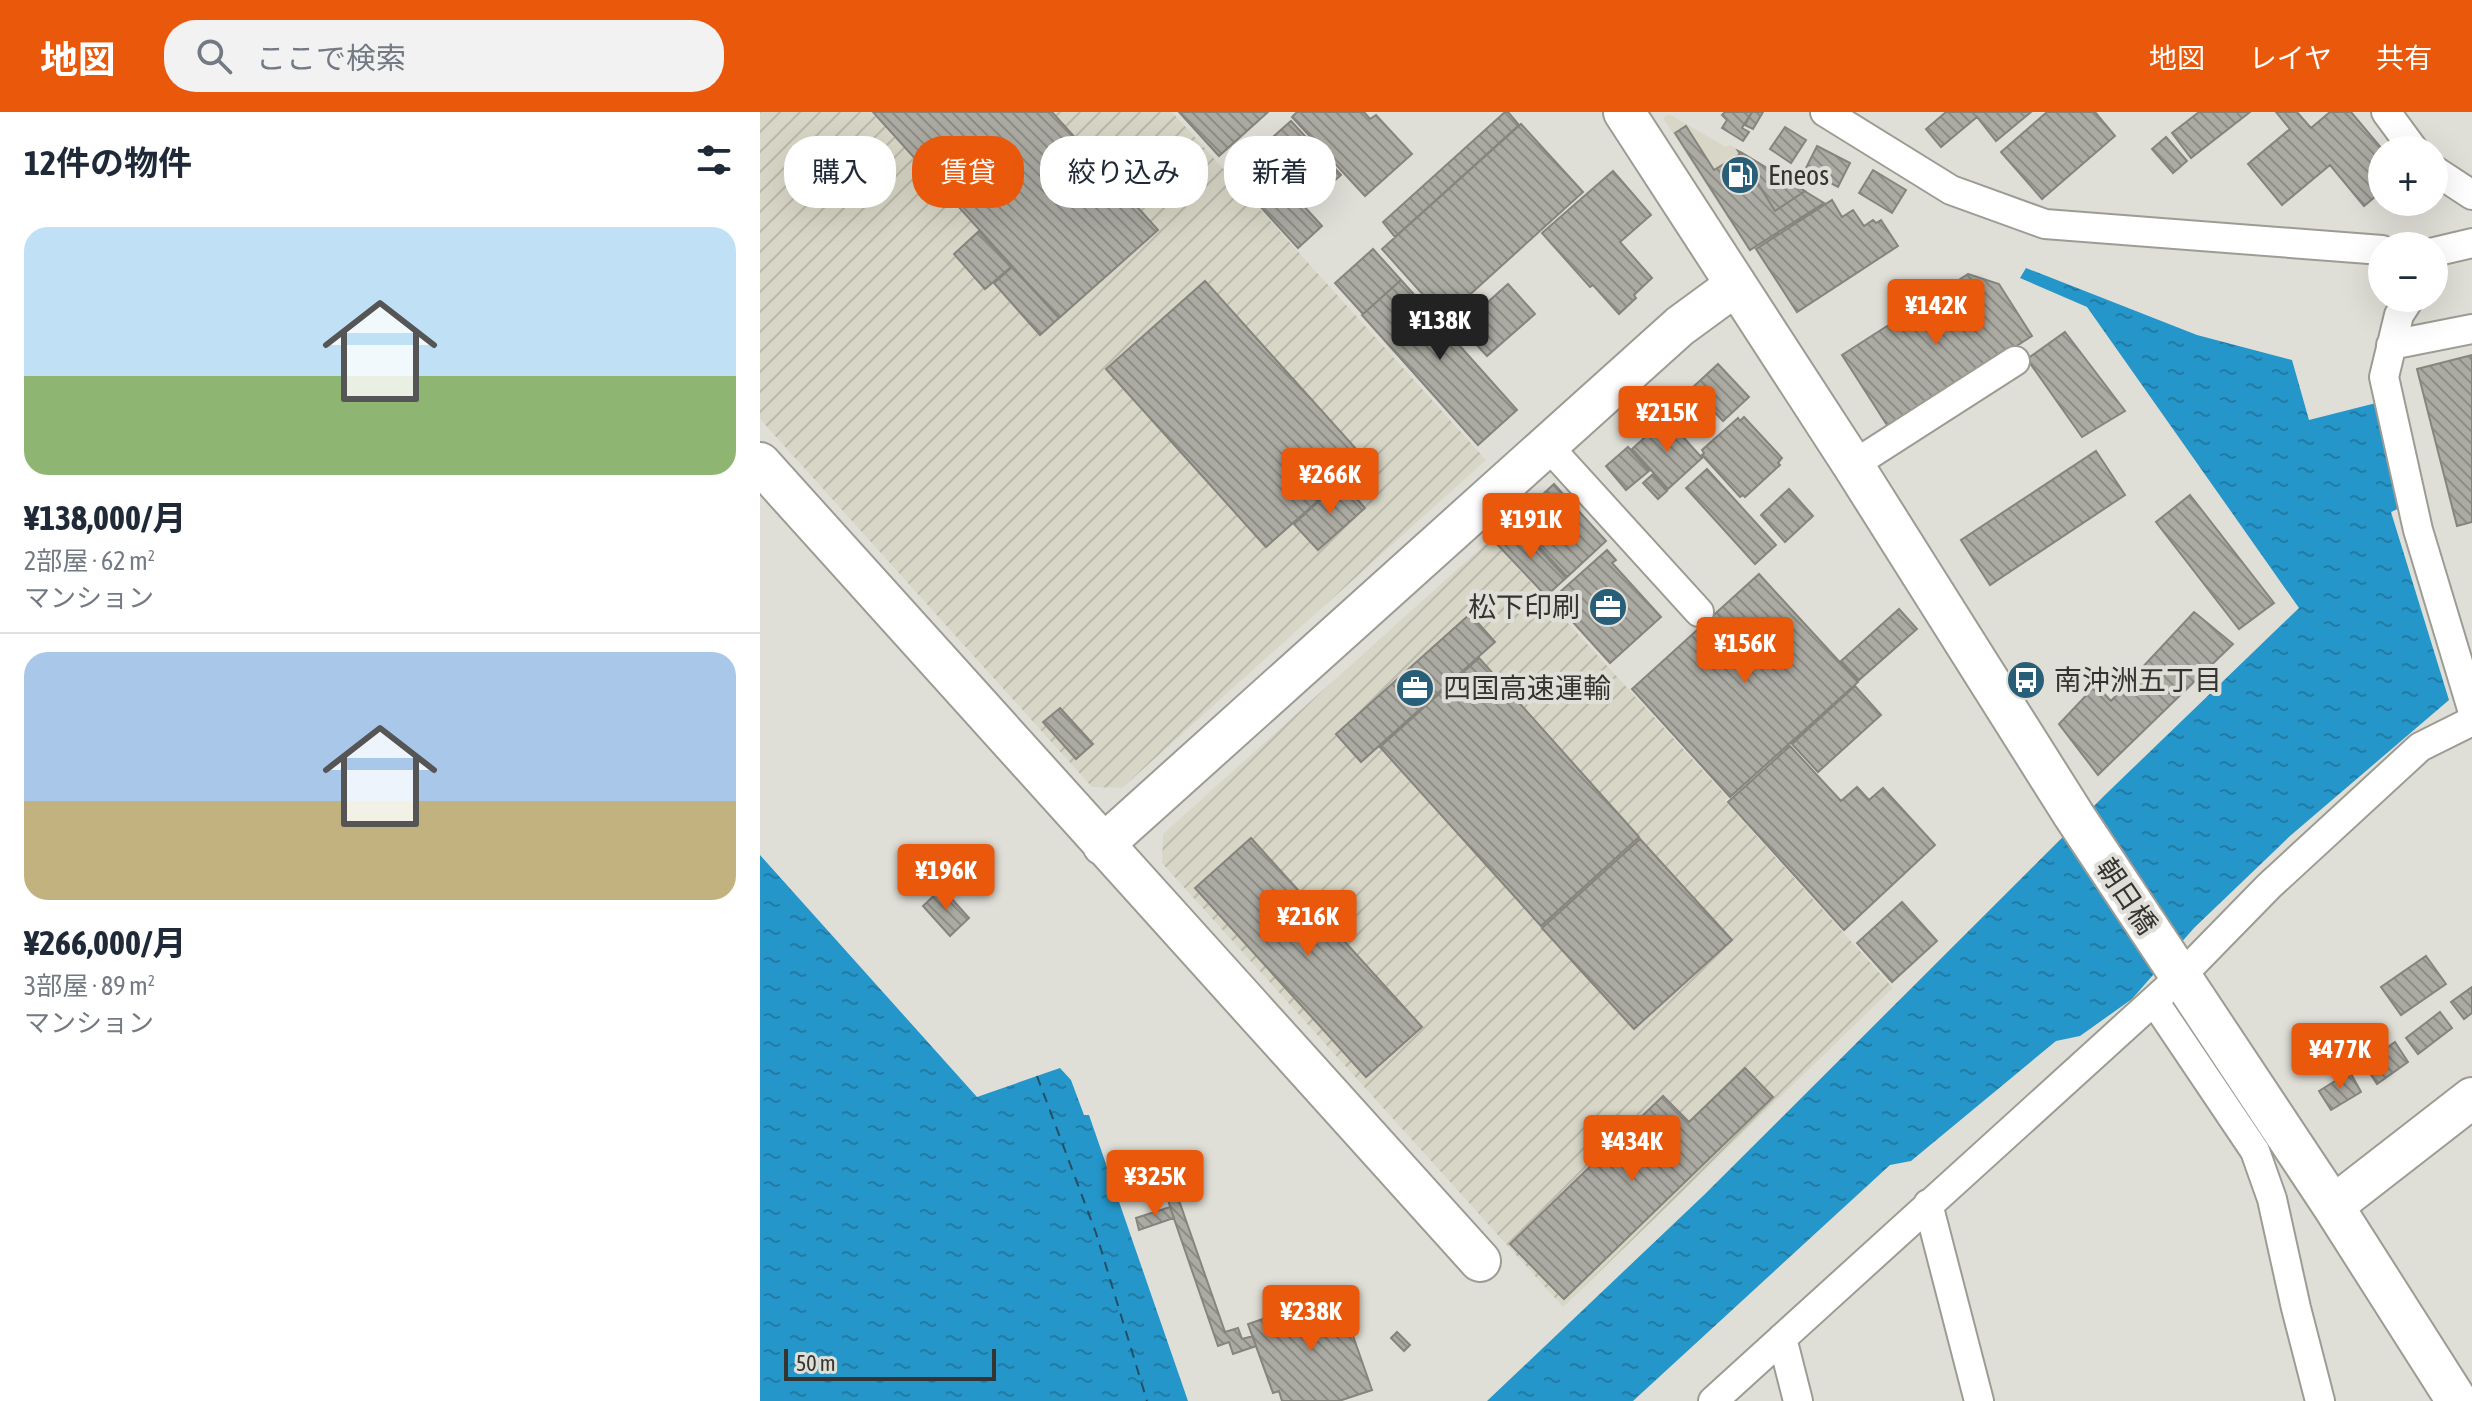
<!DOCTYPE html>
<html lang="ja">
<meta charset="utf-8">
<style>
body{margin:0;font-family:"Asap Condensed","Noto Sans JP",sans-serif;background:#f2f2f3;color:#1f2937;height:100vh;display:flex;flex-direction:column;font-size:30px;white-space:nowrap}
*{box-sizing:border-box;margin:0}
p{font-size:26px;color:#747a83}
.icon{flex:none;width:44px;height:44px;fill:none;stroke:currentColor;stroke-width:2;stroke-linecap:round;stroke-linejoin:round}
.map{position:relative;flex:1;overflow:hidden}
.drawer{display:flex;flex-direction:column;background:#fff;width:760px}
.drawer>*{flex:none}
.hud{position:absolute;left:24px;top:24px;width:760px;height:72px;display:flex;gap:16px}
.tools{position:absolute;left:1608px;top:24px;display:grid;gap:16px}
.tools a{display:grid;place-items:center;width:80px;height:80px;border-radius:50%;background:#fff;box-shadow:0 8px 32px #0002;font-size:40px}
.scale{position:absolute;left:24px;bottom:20px;width:212px;box-sizing:border-box;padding-left:8px;border:4px solid #353431;border-top:0;font-size:22px;line-height:28px;white-space:nowrap;color:#353431;-webkit-text-stroke:6px #e0dfd7;paint-order:stroke}
.price{position:absolute;translate:-50% -68px;padding:0 18px;border-radius:8px;background:#ea580c;color:#fff;font-size:26px;line-height:52px;filter:drop-shadow(0 2px 4px #0008)}
.price::after{content:'';position:absolute;left:50%;top:48px;width:24px;height:18px;margin-left:-12px;background:inherit;clip-path:polygon(0 0,100% 0,50% 100%)}
.price.on{background:#222;color:#fff}
ul{padding:0;list-style:none}
li{display:grid;align-content:center;gap:16px;height:424px;padding:0 24px}
li+li{border-top:2px solid #e0e1e3}
li span{display:grid;place-items:center;height:248px;border-radius:24px;color:#555}
li>.icon{margin-inline-start:auto}
span .icon{width:144px;height:144px;fill:#fffc;stroke-width:1}
li b{font-size:34px}
h2{display:flex;justify-content:space-between;align-items:center;height:96px;padding:0 24px;font-size:34px}
.tag{padding:0 28px;border-radius:32px;background:#fff;box-shadow:0 8px 32px #0002;font-size:28px;line-height:72px}
.tag.on{background:#ea580c;color:#fff}
header{display:flex;align-items:center;gap:48px;box-sizing:border-box;height:112px;padding:0 40px;background:#ea580c;color:#fff}
header strong{font-size:38px}
nav{display:flex;gap:44px;margin-inline-start:auto;font-size:28px}
.search{width:560px;height:72px;background:#f2f2f3;display:flex;align-items:center;gap:20px;box-sizing:border-box;padding:0 28px;border-radius:32px;color:#747a83;font-size:30px}
main{display:flex;flex:1;min-height:0}
.map>svg:first-child{display:block}
</style>
<header>
<strong>地図</strong>
<div class="search"><svg class="icon" aria-label="search" viewBox="0 0 24 24"><circle cx="10" cy="10" r="6"/><path d="M15 15l6 6"/></svg>ここで検索</div>
<nav><a>地図</a><a>レイヤ</a><a>共有</a></nav>
</header>
<main>
<section class="drawer">
<h2>12件の物件<svg class="icon" aria-label="filters" viewBox="0 0 24 24"><path d="M4 7h16M4 17h16"/><circle cx="9" cy="7" r="2"/><circle cx="15" cy="17" r="2"/></svg></h2>
<ul>
<li><span style="background:linear-gradient(#bfe0f5 60%,#8fb573 0)"><svg class="icon" aria-label="home" viewBox="0 0 24 24"><path d="M3 11l9-7 9 7M6 9v11h12V9"/></svg></span><div><b>¥138,000/月</b><p>2部屋 · 62 m²</p><p>マンション</p></div></li>
<li><span style="background:linear-gradient(#a9c7e8 60%,#c2b280 0)"><svg class="icon" aria-label="home" viewBox="0 0 24 24"><path d="M3 11l9-7 9 7M6 9v11h12V9"/></svg></span><div><b>¥266,000/月</b><p>3部屋 · 89 m²</p><p>マンション</p></div></li>
</ul>
</section>
<div class="map">
<svg width="1712" height="1289" viewBox="0 0 1712 1289">
<defs>
<pattern id="industrial-furrows" width="10" height="10" patternUnits="userSpaceOnUse" patternTransform="scale(2)"><rect width="10" height="10" fill="#d8d7c7"/><path d="M-1 1l2-2M0 10L10 0M9 11l2-2" fill="none" stroke="#bab9ab"/></pattern>
<pattern id="water-ripples" width="26" height="14" patternUnits="userSpaceOnUse" patternTransform="scale(2)"><rect width="26" height="14" fill="#2596ca"/><path d="M2 4q2-2 4 0t4 0M15 11q2-2 4 0t4 0" fill="none" stroke="#217ba5"/></pattern>
<pattern id="building-back-hatch" width="6" height="6" patternUnits="userSpaceOnUse" patternTransform="scale(2)"><rect width="6" height="6" fill="#acaba3"/><path d="M-1 5l2 2M0 0l6 6M5-1l2 2" fill="none" stroke="#8d8c85"/></pattern>
</defs>
<rect width="100%" height="100%" fill="#e0dfd7"/>
<!-- built -->
<path fill="#d8d7c7" d="M909 2 966 35 970 33 1065 91 989 139 903 6Z"/>
<!-- industrial -->
<path fill="url(#industrial-furrows)" d="M0 0H412L726 348 362 676 332 675 0 307Z
M731 427 968 686 965 689 1133 876 803 1195 402 751 403 722Z"/>
<!-- water -->
<path fill="url(#water-ripples)" d="M1266 156 1437 223 1532 248 1549 308 1616 291 1644 394 1631 400 1689 588 1530 724 1434 816 1372 887 1320 924 1296 929 1151 1049 1130 1053 873 1289H727L944 1083 1347 681 1539 496 1327 195 1260 166Z
M0 743 217 985 300 956 311 968 324 1003H329L428 1289H0Z"/>
<g fill="none" stroke-linecap="round" stroke-linejoin="round">
<!-- ferry -->
<path stroke="#244f66" stroke-width="2" stroke-dasharray="10 8" stroke-linecap="butt" d="M277 964 336 1121 387 1289"/>
</g>
<!-- building -->
<path fill="url(#building-back-hatch)" stroke="#85847d" stroke-width="2" d="M113 0H292L398 118 299 206Z
M419 0H508L459 44Z
M537 0H604L610 7 616 3 652 42 605 84 532 5Z
M745 0H748L759 13 635 125 623 110Z
M965 0H992L982 16 989 20 983 29 962 16 967 8 962 3Z
M992 0H1003L993 17 985 13Z
M1186 0H1271L1236 29 1217 5 1181 35 1166 17Z
M1287 0H1335L1355 24 1282 87 1241 40Z
M1439 0H1490L1431 46 1412 21Z
M1516 0H1537L1551 16 1570 0H1591L1623 38 1622 79 1604 94 1570 53 1522 93 1488 52 1530 17Z
M531 9 581 63 546 94 496 40Z
M761 12 823 80 684 206 622 137Z
M926 14 954 58 982 41 1064 91 990 138 915 21Z
M1025 15 1046 28 1031 51 1010 37Z
M1406 25 1427 49 1413 61 1392 37Z
M1057 34 1090 51 1078 75 1045 58Z
M492 37 562 114 538 136 468 59Z
M978 39 982 41 1045 79 1015 99Z
M1113 58 1146 78 1132 101 1099 81Z
M853 59 891 103 860 130 892 166 874 183 876 186 859 202 833 173 830 175 782 121Z
M1072 88 1082 105 1093 98 1104 114 1113 108 1116 111 1121 108 1138 134 1037 200 996 137Z
M219 119 251 155 225 177 194 142Z
M613 137 641 168 603 202 575 171Z
M252 155 299 206 280 223 234 171Z
M1208 162 1239 172 1272 224 1129 316 1082 243Z
M641 168 757 298 718 333 602 203Z
M445 169 605 347 506 435 346 257Z
M748 172 775 202 727 244 700 215Z
M1305 220 1365 299 1322 325 1267 247Z
M1712 243V410L1697 414 1657 257Z
M958 252 989 285 963 309 932 276Z
M984 305 1022 346 1018 351 1020 353 985 385 983 383 980 385 942 343 944 341 942 338 978 306 980 309Z
M906 306 942 346 908 377 872 337Z
M868 335 889 359 866 378 846 354Z
M1336 339 1365 383 1230 473 1201 428Z
M947 357 1016 433 995 452 926 376Z
M893 362 907 379 898 387 883 371Z
M581 369 605 396 558 438 534 412Z
M794 372 846 429 807 465 755 408Z
M1029 377 1053 404 1025 430 1001 403Z
M1430 383 1514 491 1479 517 1396 410Z
M753 414 764 425 766 423 806 466 786 484 735 430Z
M847 438 856 448 852 451 901 505 850 551 792 487Z
M999 462 1098 570 970 685 872 577Z
M1139 497 1157 517 1099 568 1081 549Z
M1434 500 1473 532 1338 663 1299 612 1336 573 1351 589Z
M710 502 735 530 601 650 576 622Z
M719 546 879 725 781 814 620 635Z
M1095 574 1121 603 1058 660 1032 632Z
M300 596 333 632 316 647 283 610Z
M1030 634 1081 689 1097 675 1109 688 1123 676 1175 733 1084 818 968 690Z
M491 726 662 915 606 965 435 776Z
M880 727 972 828 874 917 782 816Z
M182 776 209 806 190 824 163 794Z
M1142 790 1177 829 1132 870 1097 831Z
M1666 844 1686 872 1641 903 1621 875Z
M1712 875V901L1704 907 1691 890Z
M1680 900 1692 916 1658 942 1646 926Z
M1635 930 1648 950 1617 972 1604 952Z
M985 956 1013 985 804 1187 750 1132 903 984 929 1010Z
M1590 960 1601 980 1571 998 1559 979Z
M415 1077 465 1220 478 1216 482 1227 493 1224 496 1234 473 1242 469 1230 458 1234 410 1095 406 1080Z
M410 1095 414 1106 379 1118 376 1106Z
M578 1181 612 1278 579 1289H522L519 1279 513 1281 488 1212Z
M637 1220 650 1233 644 1239 631 1226Z"/>
<g fill="none" stroke-linecap="round" stroke-linejoin="round">
<!-- street casing -->
<g stroke="#9d9c94" stroke-width="32">
<path id="street" d="M1065 0 1191 78 1285 112 1622 138
M1626 0 1654 38
M1674 58 1712 83
M1674 140 1712 131
M1650 186 1639 203 1624 265 1658 418 1712 597
M1631 233 1712 217
M787 333 939 500
M1093 353 1255 249
M1394 889 1495 1039 1512 1087 1536 1196 1560 1289
M1168 1092 1219 1289
M1022 1226 1038 1289
M953 1289 1421 864 1509 774 1660 635 1712 609"/>
</g>
<!-- secondary casing -->
<g stroke="#9d9c94" stroke-width="44">
<path id="secondary" d="M864 0 1093 353 1313 702 1573 1094 1697 1289
M0 351 720 1149
M343 733 920 214 976 173
M1573 1094 1712 986"/>
</g>
<!-- street -->
<use href="#street" stroke="#fff" stroke-width="28"/>
<!-- secondary -->
<use href="#secondary" stroke="#fff" stroke-width="40"/>
</g>
<!-- icons -->
<defs>
<g id="fuel-disc" transform="scale(2)"><circle r="9.5" fill="#295e79" stroke="#e0dfd7"/><path d="M-5.5-6h7V0h2V4h1.3V-2.5L3-4.5l.8-.8L6-3V5H2.5V1h-1V6h-7ZM-4.2-4.7v3.2H.2V-4.7Z" fill="#fff"/></g>
<g id="office-disc" transform="scale(2)"><circle r="9.5" fill="#295e79" stroke="#e0dfd7"/><path d="M-6-3h4V-5.5h4V-3h4V5H-6ZM-1-4.5V-3h2v-1.5ZM-6 0V1H6V0Z" fill="#fff"/></g>
<g id="bus-disc" transform="scale(2)"><circle r="9.5" fill="#295e79" stroke="#e0dfd7"/><path d="M-5-6H5V4H4V6H2V4H-2V6H-4V4H-5ZM-3.5-4V0h7V-4ZM-3.5 1.2v1.5H-2V1.2ZM2 1.2v1.5H3.5V1.2Z" fill="#fff"/></g>
</defs>
<g fill-rule="evenodd">
<use href="#fuel-disc" x="980" y="63"/>
<use href="#office-disc" x="848" y="495"/>
<use href="#bus-disc" x="1266" y="568"/>
<use href="#office-disc" x="655" y="576"/>
</g>
<g text-anchor="middle" stroke-width="8" stroke-linejoin="round" paint-order="stroke">
<!-- poi labels -->
<g font-size="28" fill="#353431" stroke="#e0dfd7" text-anchor="start">
<text x="1008" y="73">Eneos</text>
<text x="820" y="505" text-anchor="end">松下印刷</text>
<text x="1294" y="578">南沖洲五丁目</text>
<text x="683" y="586">四国高速運輸</text>
</g>
<!-- street labels -->
<g font-size="28" fill="#353431" stroke="#e0dfd7">
<text transform="translate(1367 784) rotate(56)" y="10">朝日橋</text>
</g>
</g>
</svg>
<div class="tools">
<a>+</a>
<a>−</a>
</div>
<div class="scale">50 m</div>
<b class="price" style="left:1176px;top:235px">¥142K</b>
<b class="price on" style="left:680px;top:250px">¥138K</b>
<b class="price" style="left:907px;top:342px">¥215K</b>
<b class="price" style="left:570px;top:404px">¥266K</b>
<b class="price" style="left:771px;top:449px">¥191K</b>
<b class="price" style="left:985px;top:573px">¥156K</b>
<b class="price" style="left:186px;top:800px">¥196K</b>
<b class="price" style="left:548px;top:846px">¥216K</b>
<b class="price" style="left:1580px;top:979px">¥477K</b>
<b class="price" style="left:872px;top:1071px">¥434K</b>
<b class="price" style="left:395px;top:1106px">¥325K</b>
<b class="price" style="left:551px;top:1241px">¥238K</b>
<div class="hud">
<a class="tag">購入</a>
<a class="tag on">賃貸</a>
<a class="tag">絞り込み</a>
<a class="tag">新着</a>
</div>
</div>
</main>
